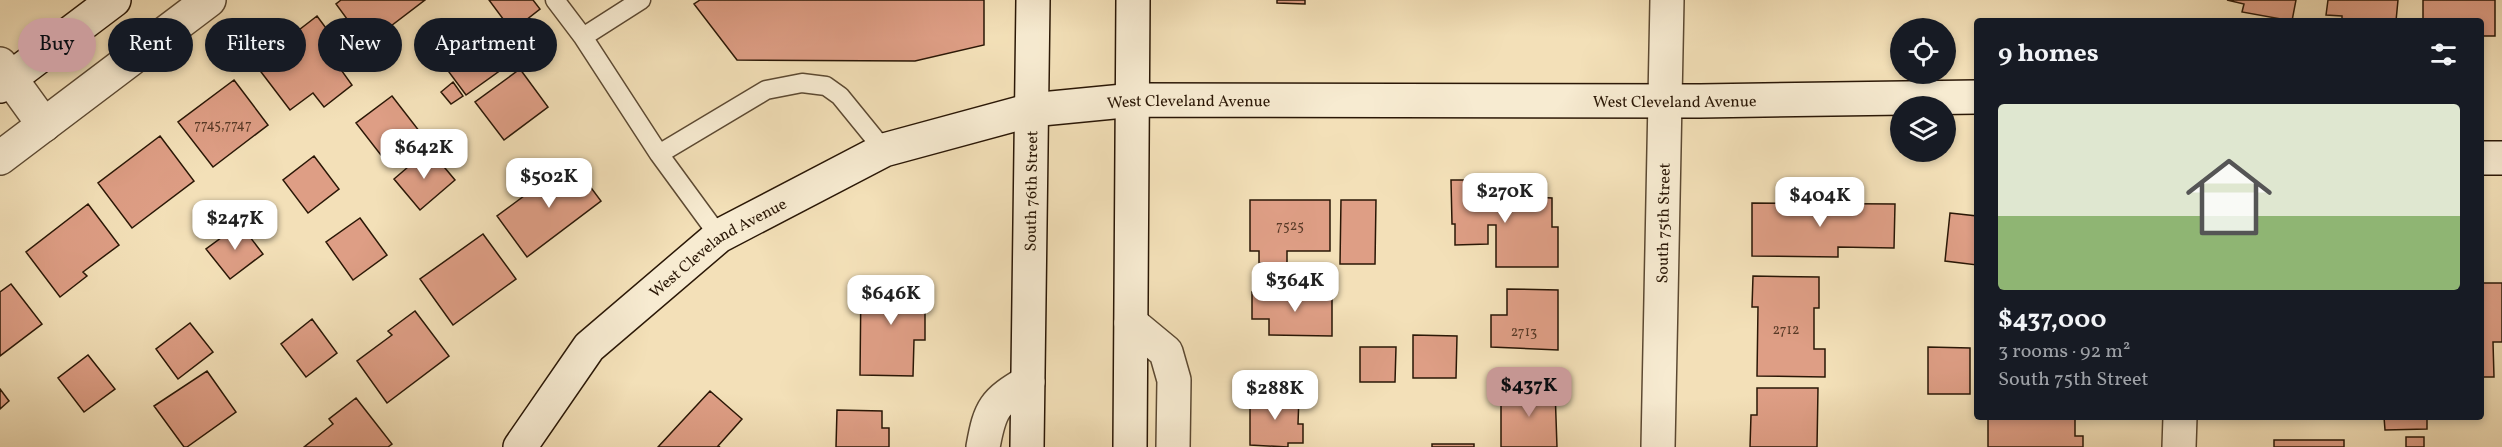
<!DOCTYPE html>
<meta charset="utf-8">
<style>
body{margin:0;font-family:Vollkorn,serif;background:#242831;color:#f1f3f6;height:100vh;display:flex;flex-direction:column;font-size:22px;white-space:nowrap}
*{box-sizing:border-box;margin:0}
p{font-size:20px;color:#9ea1a6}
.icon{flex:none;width:33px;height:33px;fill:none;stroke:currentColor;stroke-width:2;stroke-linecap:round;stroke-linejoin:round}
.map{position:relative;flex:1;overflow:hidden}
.panel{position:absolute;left:1974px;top:18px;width:510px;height:402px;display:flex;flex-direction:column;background:#171b24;border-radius:6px;box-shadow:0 3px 9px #0003}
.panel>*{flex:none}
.guide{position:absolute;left:18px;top:18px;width:570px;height:54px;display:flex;gap:12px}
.tools{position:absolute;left:1890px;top:18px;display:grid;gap:12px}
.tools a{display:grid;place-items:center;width:66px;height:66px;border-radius:50%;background:#171b24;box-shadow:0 3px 9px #0003;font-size:30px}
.price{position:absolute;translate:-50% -51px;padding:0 14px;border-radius:12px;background:#fff;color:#222;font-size:20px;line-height:39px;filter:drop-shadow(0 2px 3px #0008)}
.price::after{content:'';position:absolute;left:50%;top:36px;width:18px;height:14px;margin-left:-9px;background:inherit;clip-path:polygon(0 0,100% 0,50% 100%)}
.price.on{background:#c59692;color:#111}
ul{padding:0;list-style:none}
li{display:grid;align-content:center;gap:12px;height:318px;padding:0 24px}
li span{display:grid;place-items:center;height:186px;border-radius:6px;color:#555}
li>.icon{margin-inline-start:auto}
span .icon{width:108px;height:108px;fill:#fffc;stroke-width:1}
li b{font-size:26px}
h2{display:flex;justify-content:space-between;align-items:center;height:72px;padding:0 24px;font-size:26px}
.tag{padding:0 21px;border-radius:27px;background:#171b24;box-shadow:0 3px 9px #0003;font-size:21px;line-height:54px}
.tag.on{background:#c59692;color:#111}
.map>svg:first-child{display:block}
</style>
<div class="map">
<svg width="2502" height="447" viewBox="0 0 2502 447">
<rect width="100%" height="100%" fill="#f3e0b8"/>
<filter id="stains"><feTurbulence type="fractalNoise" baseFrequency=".00333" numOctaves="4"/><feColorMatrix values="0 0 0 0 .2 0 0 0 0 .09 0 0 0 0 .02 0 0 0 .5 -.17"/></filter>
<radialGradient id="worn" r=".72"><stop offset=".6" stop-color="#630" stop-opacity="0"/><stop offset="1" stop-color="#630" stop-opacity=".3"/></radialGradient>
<!-- building -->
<path fill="#de9e85" stroke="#2a1706" stroke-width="1.5" d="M341 0H425L366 45 336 4Z
M489 0H533L540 9 512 31Z
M700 0H984V45L915 61 737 60 694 4Z
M1277 0H1305V4L1277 3Z
M2227 0H2296L2292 21 2242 12 2244 4Z
M2328 0H2398L2396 21H2342V16L2326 15Z
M2423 0H2495V36H2481V21H2423Z
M317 16 349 59 339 67 352 85 324 107 313 93 290 110 255 64Z
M480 31 505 67 466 95 440 60Z
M520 69 548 107 504 140 475 102Z
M234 80 268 125 213 167 178 122Z
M453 82 463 96 451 104 441 92Z
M392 96 420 132 384 159 356 123Z
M160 136 194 181 132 228 98 183Z
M429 149 455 180 420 210 394 179Z
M314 156 339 189 308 213 283 180Z
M571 161 601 201 527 257 497 216Z
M1451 180H1493V195L1552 198V227H1558V267H1496V225H1488V244L1455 245V224H1452Z
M1250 200H1330V251H1287V263H1259V251H1250Z
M1341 200H1376L1375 264H1340Z
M1752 203 1895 204 1894 248 1838 247V257L1752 256Z
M88 204 119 245 83 272 87 276 60 297 26 252Z
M1950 213 1977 216V265L1945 261Z
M360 218 387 255 353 280 326 242Z
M240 224 263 254 230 279 206 249Z
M483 234 516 279 453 325 420 279Z
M1753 276 1819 277V308H1814V349H1825V377L1757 376 1758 307H1752Z
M861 280 925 281V340H914L913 376 860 375Z
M2481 283H2502V342H2493L2494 377H2481Z
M11 284 42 324 0 356V292Z
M1507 289 1558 290V350L1491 347V315H1507Z
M1252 292 1332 293V336L1269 335V319H1252Z
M415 311 449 356 387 403 357 361 392 335 388 331Z
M312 319 337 353 306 377 281 344Z
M190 323 213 352 178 379 156 349Z
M1413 335 1457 336 1456 378H1413Z
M1360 347H1396L1395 382H1360Z
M1928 347 1970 348V394H1928Z
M88 355 115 389 84 412 58 378Z
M207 371 236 412 187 447H184L154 406Z
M1757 388H1818L1817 447H1750L1751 415H1757Z
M0 389 9 401 0 409Z
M1501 389H1555L1557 447H1501Z
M710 391 742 419 718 446 720 447H658Z
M1250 395 1299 396 1298 424H1303V443H1288V447L1250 445Z
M356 398 392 444 388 447H304L333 424 329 419Z
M837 410 882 411V428H889V447H836Z
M1988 417H2075V436H2083V447H1988Z
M2384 417H2427V429L2385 430Z
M2406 437H2424V447H2406Z
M2274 440H2344V447H2274Z
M1432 444H1474V447H1432Z"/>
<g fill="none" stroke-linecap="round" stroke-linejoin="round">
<!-- lane casing -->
<g stroke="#5c4932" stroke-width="21">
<path id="lane" d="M555 0 583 37 641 0
M583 37 659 154 719 236
M659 154 766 90 802 83 826 86 840 96 884 150"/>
</g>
<!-- street casing -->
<g stroke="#5c4932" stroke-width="36">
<g id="street">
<path d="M0 64 44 125"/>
<path d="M0 158 209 0"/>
<path d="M1131 323 1166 352 1174 380 1173 447"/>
<path d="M983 447C990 408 994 402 1028 382"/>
<path id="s1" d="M1658 447 1667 0"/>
<path d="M2179 447 2180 417"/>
</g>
</g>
<!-- secondary casing -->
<g stroke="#2a1706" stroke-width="36">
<g id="secondary">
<path d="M0 86 114 0"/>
<path d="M2481 158H2502"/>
<path id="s2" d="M520 447 589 347 719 236 884 150 1031 110 1134 100 1700 101 1977 97"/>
<path id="s3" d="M1027 447 1033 0"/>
<path d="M1130 447 1133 0"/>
</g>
</g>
<!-- lane -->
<use href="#lane" stroke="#f7ebd1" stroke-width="18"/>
<!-- street -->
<use href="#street" stroke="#f7ebd1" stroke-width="33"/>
<!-- secondary -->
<use href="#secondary" stroke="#f7ebd1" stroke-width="33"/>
</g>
<g text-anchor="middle" stroke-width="6" stroke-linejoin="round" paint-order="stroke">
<!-- number labels -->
<g font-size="14" fill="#573926">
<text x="223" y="129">7745,7747</text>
<text x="1290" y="230">7525</text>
<text x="1786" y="334">2712</text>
<text x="1524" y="336">2713</text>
</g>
<!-- street labels -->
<g font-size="16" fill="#2a1706" stroke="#f7ebd1">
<text dy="6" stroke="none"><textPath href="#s2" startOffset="1275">West Cleveland Avenue</textPath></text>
<text dy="6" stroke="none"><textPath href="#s2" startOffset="789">West Cleveland Avenue</textPath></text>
<text dy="6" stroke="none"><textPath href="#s3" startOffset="256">South 76th Street</textPath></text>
<text dy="6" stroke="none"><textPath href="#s1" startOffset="224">South 75th Street</textPath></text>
<text dy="6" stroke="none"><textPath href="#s2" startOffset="285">West Cleveland Avenue</textPath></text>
</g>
</g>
<rect width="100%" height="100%" filter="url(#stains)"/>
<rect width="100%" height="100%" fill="url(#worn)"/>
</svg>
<div class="tools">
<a><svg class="icon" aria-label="locate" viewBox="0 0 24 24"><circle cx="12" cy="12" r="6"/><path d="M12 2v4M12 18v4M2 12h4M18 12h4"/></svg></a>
<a><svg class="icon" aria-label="layers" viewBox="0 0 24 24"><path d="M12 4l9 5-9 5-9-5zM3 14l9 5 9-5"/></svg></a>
</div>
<b class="price" style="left:424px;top:180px">$642K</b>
<b class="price" style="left:549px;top:209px">$502K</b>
<b class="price" style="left:1505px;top:224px">$270K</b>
<b class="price" style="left:1820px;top:228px">$404K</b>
<b class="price" style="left:235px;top:251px">$247K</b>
<b class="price" style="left:1295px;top:313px">$364K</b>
<b class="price" style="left:891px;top:326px">$646K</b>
<b class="price on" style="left:1529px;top:418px">$437K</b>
<b class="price" style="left:1275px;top:421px">$288K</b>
<div class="guide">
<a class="tag on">Buy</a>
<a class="tag">Rent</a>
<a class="tag">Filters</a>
<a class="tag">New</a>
<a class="tag">Apartment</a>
</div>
<section class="panel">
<h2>9 homes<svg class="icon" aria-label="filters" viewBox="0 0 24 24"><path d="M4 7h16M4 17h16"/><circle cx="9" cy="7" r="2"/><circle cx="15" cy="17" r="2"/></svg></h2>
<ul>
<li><span style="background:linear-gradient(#dfe7d0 60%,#8fb573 0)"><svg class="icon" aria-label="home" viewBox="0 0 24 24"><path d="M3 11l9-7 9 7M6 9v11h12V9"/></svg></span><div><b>$437,000</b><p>3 rooms · 92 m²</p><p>South 75th Street</p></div></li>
</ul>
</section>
</div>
